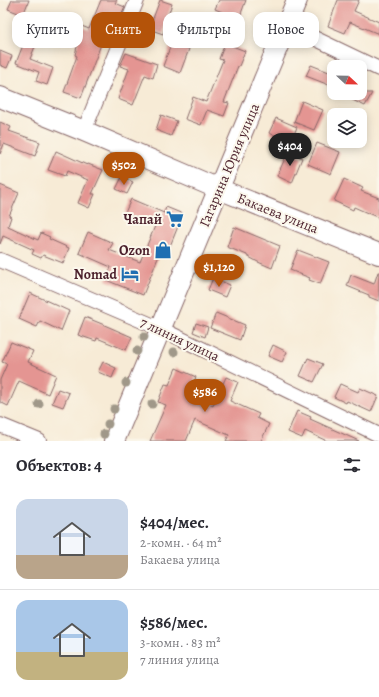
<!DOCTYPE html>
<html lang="ru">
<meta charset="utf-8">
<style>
body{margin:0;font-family:Alegreya,serif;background:#f7f7f7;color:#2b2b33;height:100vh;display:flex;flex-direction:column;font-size:15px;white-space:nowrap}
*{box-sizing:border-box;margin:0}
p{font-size:13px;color:#7c7c81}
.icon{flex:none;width:22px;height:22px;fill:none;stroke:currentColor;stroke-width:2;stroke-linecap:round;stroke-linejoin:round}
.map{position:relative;height:441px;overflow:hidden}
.drawer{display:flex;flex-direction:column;background:#fff;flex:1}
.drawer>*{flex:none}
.top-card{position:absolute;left:12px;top:12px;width:355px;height:36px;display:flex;gap:8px}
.needle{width:26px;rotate:112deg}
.tools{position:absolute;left:327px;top:60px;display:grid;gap:8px}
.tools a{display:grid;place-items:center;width:40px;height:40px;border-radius:8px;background:#fff;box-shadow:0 2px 10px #0003;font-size:20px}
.price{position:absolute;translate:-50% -34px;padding:0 9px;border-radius:14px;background:#b45309;color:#fff;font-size:13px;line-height:26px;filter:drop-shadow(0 1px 2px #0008)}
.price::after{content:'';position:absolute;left:50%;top:24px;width:12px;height:9px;margin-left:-6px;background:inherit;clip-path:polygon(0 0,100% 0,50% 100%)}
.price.current{background:#222;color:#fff}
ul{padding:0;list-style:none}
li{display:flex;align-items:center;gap:12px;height:100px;padding:0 16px}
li+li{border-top:1px solid #e1e1e2}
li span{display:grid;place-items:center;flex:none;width:112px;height:80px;border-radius:12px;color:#555}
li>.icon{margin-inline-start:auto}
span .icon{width:48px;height:48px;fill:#fffc;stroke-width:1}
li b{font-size:17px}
h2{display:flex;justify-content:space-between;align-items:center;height:48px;padding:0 16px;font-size:17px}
.tag{padding:0 14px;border-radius:12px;background:#fff;box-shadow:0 2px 10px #0003;font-size:14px;line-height:36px}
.tag.current{background:#b45309;color:#fff}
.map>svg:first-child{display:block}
</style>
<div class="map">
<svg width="379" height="441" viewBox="0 0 379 441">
<rect width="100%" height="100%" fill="#fbf7ec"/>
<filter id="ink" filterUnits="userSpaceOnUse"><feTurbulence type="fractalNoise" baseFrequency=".025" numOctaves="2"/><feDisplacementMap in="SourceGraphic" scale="8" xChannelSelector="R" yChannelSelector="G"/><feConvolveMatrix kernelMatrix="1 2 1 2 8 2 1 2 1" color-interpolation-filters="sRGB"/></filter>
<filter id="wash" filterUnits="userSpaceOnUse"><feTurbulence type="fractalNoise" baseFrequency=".012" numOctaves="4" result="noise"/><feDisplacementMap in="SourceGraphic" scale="16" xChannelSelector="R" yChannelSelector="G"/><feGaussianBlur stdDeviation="0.9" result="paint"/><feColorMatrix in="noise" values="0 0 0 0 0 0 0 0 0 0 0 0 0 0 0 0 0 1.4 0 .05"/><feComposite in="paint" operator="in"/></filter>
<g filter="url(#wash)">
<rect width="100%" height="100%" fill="#f7ebd6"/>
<g id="blocks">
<!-- building -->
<path fill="#e49592" d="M12 0H29L23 15 8 9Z
M101 0H117L115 3 125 7 118 23 110 20 81 98 64 92 77 56 75 55 78 42 73 40 79 25 89 29Z
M160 0 172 4 166 21 167 22 163 34 149 29Z
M219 0H246L239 19 215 9Z
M338 0H359L354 11 379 22V34L350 22 345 33 328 26Z
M27 35 38 39 30 59 53 68 47 85 36 81 39 72 16 63Z
M172 42 189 49 180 73 163 66Z
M225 43 245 51 239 66H238L224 102 229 103 224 116 207 110 201 125 185 119 193 97 206 102 223 60 219 59Z
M0 51 12 56 7 68 0 65Z
M126 53 157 64 153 78 145 75 133 105 118 99 129 69 120 66Z
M311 65 334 74V87L306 76Z
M338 93H372L365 106Z
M302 101 323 110 314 130 294 122Z
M161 115 177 121 171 136 156 130Z
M276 118 297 127 291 142 269 133Z
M0 122 11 127 9 131 40 142 35 156 4 144 0 154Z
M317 143 340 152 331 174 308 164Z
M56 151 87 165 88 164 103 170 92 194H95L89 208 78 203 88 180 67 171 65 176 48 170Z
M288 152 302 158 292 183 277 176Z
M122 177 133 182 127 194 116 189Z
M344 179 363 188 361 191 379 198V218L354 207 353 210 334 201Z
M0 185 19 193 9 216 11 217 8 226 38 240 41 233 50 237 49 239 69 248 63 263 43 255 41 258 32 254 34 250 3 236 0 244Z
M131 199 164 213 166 207 183 214 166 256 160 253 143 295 106 280 111 267 79 253 88 232 113 243 109 250 140 262 155 226 125 213Z
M234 227 280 246 272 268 258 262 247 256V255L227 247Z
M298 250 329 262 320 284 309 280 310 278 290 270Z
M378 272H379V301L369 297V295L347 286 351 275 374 284Z
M213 278 230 285 225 297 208 290Z
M30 293 69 311 61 331 40 321 37 327 19 319Z
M216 313 245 325 240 340 210 328Z
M85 317 102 324 132 337 126 350 97 338 96 341 78 335Z
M196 323 208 327 205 337 193 332Z
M11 342 33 351 28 362 56 375 48 394 19 381 8 406 0 402V380L7 364 2 362Z
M273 345 287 352 282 362 268 356Z
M308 358 323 364 314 382 300 376Z
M103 362 116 368 112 378 98 372Z
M176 368 196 377 189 394 213 406 226 377 238 382 230 401 259 414 257 418 269 424 261 441H226L229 435 195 420 186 441H150L166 405 158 402 165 384 169 385Z
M340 384 358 392 360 388 378 396 371 412 347 401 346 403 334 397Z
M58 389 69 393 63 407 52 403Z
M297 411 311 417 310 419 359 441H327L305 431 302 438 288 432Z"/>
</g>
</g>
<g filter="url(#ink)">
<use href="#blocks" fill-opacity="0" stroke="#876667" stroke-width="1"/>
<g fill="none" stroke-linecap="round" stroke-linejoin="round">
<!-- street casing -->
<g stroke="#876667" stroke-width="16">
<path id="street" d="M287 25 379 69
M84 131 137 0
M0 260 161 329 379 435
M0 425 39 441"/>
</g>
<!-- secondary casing -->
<g stroke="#876667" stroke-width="22">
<path id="secondary" d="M0 97 84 131 219 189 379 254
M114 441 297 0"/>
</g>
<!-- street -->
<use href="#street" stroke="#fff" stroke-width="14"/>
<!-- secondary -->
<use href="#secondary" stroke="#fff" stroke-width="20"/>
</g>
<!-- trees -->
<g fill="#a09889">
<circle cx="144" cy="337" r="4.5"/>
<circle cx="137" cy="351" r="4.5"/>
<circle cx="174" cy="352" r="4.5"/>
<circle cx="126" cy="383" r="4.5"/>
<circle cx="39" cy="404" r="4.5"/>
<circle cx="152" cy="404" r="4.5"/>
<circle cx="114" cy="409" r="4.5"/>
<circle cx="108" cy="424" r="4.5"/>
<circle cx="104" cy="434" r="4.5"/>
</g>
</g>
<!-- icons -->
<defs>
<g id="supermarket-bare" transform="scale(1.38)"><path d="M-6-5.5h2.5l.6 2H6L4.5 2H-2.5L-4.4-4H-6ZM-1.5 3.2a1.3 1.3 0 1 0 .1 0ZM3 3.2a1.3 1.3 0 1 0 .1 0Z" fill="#1f6fb2" stroke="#fbf7ec" stroke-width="2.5" paint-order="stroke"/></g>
<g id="shop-bare" transform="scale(1.38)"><path d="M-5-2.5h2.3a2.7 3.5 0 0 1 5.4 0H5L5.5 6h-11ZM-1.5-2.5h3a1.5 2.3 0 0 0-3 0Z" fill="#1f6fb2" stroke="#fbf7ec" stroke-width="2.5" paint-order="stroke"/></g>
<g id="hotel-bare" transform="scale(1.38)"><path d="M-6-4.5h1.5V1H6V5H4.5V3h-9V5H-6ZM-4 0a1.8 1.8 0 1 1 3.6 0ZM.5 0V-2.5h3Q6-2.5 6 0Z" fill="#1f6fb2" stroke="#fbf7ec" stroke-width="2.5" paint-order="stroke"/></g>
</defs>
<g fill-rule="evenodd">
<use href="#supermarket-bare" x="175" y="219"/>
<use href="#shop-bare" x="163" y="250"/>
<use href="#hotel-bare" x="130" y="274"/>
</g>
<g text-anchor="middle" stroke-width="4" stroke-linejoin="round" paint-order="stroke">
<!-- street labels -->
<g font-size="14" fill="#4a1f2b" stroke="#fbf7ec">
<text transform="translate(229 165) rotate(-67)" y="5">Гагарина Юрия улица</text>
<text transform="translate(278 213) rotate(22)" y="5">Бакаева улица</text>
<text transform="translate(180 339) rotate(25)" y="5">7 линия улица</text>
</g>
<!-- poi labels -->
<g font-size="14" font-weight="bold" fill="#4a1f2b" stroke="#fbf7ec" text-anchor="end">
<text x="162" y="224">Чапай</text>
<text x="150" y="255">Ozon</text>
<text x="117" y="279">Nomad</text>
</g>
</g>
</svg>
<div class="tools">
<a><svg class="needle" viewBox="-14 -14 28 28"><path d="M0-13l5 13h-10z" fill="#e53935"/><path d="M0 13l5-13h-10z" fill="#7c7c81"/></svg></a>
<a><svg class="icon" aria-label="layers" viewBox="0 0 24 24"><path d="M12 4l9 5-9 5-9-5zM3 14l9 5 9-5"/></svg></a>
</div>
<b class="price current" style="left:290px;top:167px">$404</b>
<b class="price" style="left:124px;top:186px">$502</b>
<b class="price" style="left:219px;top:288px">$1,120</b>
<b class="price" style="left:205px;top:413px">$586</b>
<div class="top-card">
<a class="tag">Купить</a>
<a class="tag current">Снять</a>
<a class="tag">Фильтры</a>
<a class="tag">Новое</a>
</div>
</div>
<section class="drawer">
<h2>Объектов: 4<svg class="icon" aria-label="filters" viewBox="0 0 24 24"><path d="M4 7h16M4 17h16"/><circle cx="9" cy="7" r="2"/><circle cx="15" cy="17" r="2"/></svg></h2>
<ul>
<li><span style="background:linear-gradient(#c9d6e8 70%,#b9a48a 0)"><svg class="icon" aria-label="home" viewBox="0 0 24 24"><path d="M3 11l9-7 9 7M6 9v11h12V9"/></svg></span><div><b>$404/мес.</b><p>2-комн. · 64 m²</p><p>Бакаева улица</p></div></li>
<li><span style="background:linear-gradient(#a9c7e8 65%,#c2b280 0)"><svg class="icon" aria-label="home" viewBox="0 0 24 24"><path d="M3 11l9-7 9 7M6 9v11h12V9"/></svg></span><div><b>$586/мес.</b><p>3-комн. · 83 m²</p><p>7 линия улица</p></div></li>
</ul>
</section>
